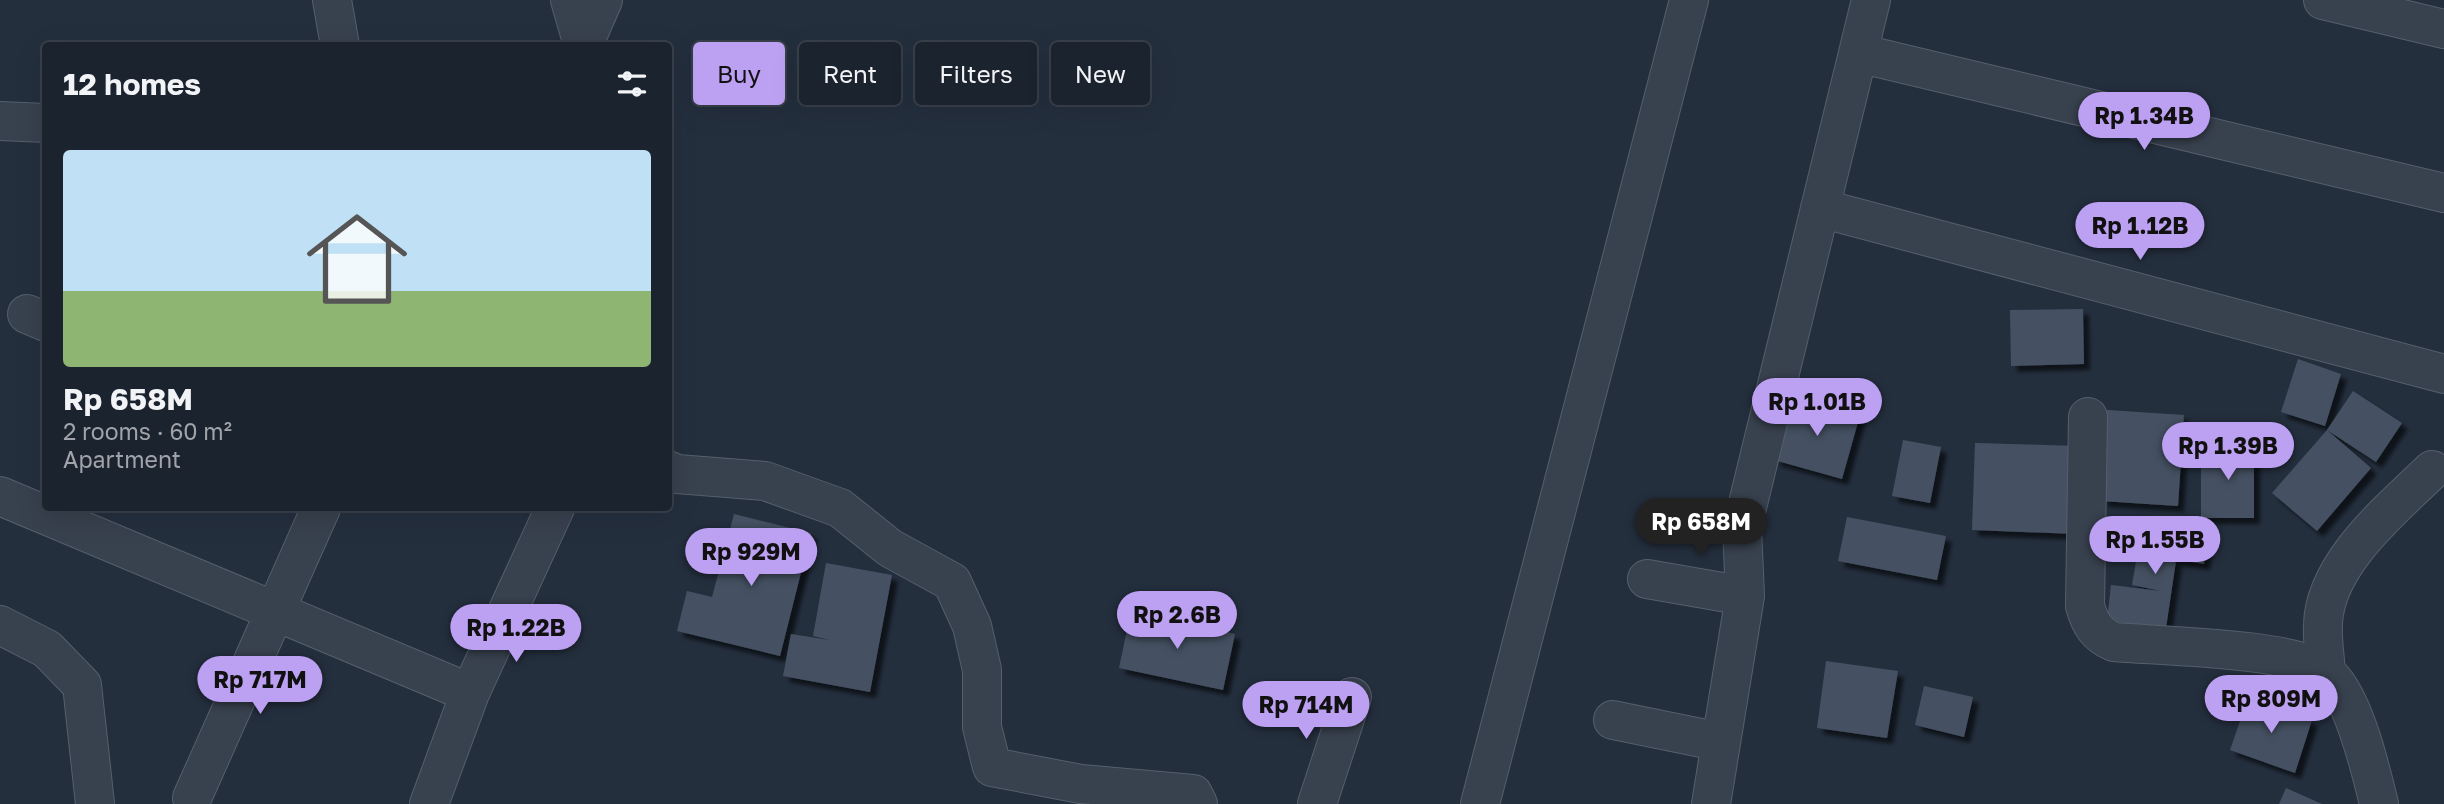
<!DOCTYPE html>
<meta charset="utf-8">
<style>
body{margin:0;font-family:"Golos Text",sans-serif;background:#282f3a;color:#f1f3f6;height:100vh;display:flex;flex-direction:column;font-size:26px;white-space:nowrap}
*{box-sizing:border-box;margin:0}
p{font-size:23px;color:#a0a4aa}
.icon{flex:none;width:38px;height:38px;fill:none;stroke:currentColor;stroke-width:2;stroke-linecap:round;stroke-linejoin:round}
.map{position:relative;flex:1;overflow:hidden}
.sheet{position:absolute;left:42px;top:42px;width:630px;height:469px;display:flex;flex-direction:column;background:#1b232e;border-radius:7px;box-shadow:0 7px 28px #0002,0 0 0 2px #39404a}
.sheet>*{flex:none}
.banner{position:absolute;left:693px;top:42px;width:665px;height:63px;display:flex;gap:14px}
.price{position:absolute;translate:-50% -60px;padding:0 16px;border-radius:24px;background:#bca0f2;color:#111;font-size:23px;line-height:46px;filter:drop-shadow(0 2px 4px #0008)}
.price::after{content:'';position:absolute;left:50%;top:42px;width:21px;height:16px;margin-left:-10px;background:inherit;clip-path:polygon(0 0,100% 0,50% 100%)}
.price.active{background:#222;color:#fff}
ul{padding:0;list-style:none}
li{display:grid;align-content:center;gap:14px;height:371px;padding:0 21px}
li+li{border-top:2px solid #39404a}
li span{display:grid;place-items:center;height:217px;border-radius:7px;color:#555}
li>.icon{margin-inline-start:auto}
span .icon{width:126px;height:126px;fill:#fffc;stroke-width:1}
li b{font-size:30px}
h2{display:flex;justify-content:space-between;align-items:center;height:84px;padding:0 21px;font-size:30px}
.pill{padding:0 24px;border-radius:7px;background:#1b232e;box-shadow:0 7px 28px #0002,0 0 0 2px #39404a;font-size:24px;line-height:63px}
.pill.active{background:#bca0f2;color:#111}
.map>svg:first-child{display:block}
</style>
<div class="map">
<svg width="2444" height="804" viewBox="0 0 2444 804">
<defs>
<filter id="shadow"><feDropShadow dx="6" dy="6" stdDeviation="2" flood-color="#0009"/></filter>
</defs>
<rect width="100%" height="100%" fill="#242f3e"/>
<!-- building -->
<path fill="#455162" filter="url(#shadow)" d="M2083 309 2084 364 2011 366 2010 310Z
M2298 359 2341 374 2325 426 2281 412Z
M2353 391 2402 423 2376 462 2327 430Z
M1791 397 1860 415 1842 479 1774 460Z
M2107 410 2184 415 2178 506 2101 501Z
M2327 430 2371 468 2317 531 2272 493Z
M1903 440 1941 447 1930 503 1892 496Z
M1975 443 2079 446 2076 534 1972 530Z
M2201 447H2254V518H2201Z
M734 514 811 533 780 656 677 631 687 591 712 597Z
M1847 517 1946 536 1937 580 1838 561Z
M2142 525 2207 534 2204 564 2167 558 2176 561 2166 628 2107 621 2111 585 2161 591 2132 585Z
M826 563 892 575 870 692 783 676 791 634 829 640 813 636Z
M1131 611 1235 634 1223 690 1119 668Z
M1826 661 1898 671 1887 738 1817 728Z
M1924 686 1973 697 1964 737 1915 725Z
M2248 698 2312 720 2295 773 2230 750Z
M2286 788 2322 804H2279Z"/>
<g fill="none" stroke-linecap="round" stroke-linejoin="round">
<!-- minor casing -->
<g stroke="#565f6c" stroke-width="40">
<path id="minor" d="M332 0 340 46
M570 0 583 45
M2323 0 2444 29
M583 46 603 0
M1858 53 2444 193
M0 121 46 123
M1820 208 2444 374
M27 314 46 322
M2088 417 2085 606C2090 624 2097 635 2114 642 2160 646 2293 648 2325 672 2353 692 2371 771 2379 804
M668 470 677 474 765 481 840 508 890 548 952 582 972 626 982 670V727L992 767 1081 784 1193 794 1198 804
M0 496 470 693
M1647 579 1745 596
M0 625 47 649 82 685 95 804
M2326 672C2325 656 2322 640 2323 624 2325 563 2392 509 2432 470
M1613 720 1721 742
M192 798 321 508
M429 804 470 693 555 508
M1317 804 1352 697
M1480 804 1689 0
M1711 804 1745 596 1742 528 1871 0"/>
</g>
<!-- minor -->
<use href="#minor" stroke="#38414e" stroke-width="38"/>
</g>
</svg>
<b class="price" style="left:2144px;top:152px">Rp 1.34B</b>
<b class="price" style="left:2140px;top:262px">Rp 1.12B</b>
<b class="price" style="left:1817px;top:438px">Rp 1.01B</b>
<b class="price" style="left:2228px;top:482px">Rp 1.39B</b>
<b class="price active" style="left:1701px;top:558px">Rp 658M</b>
<b class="price" style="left:2155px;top:576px">Rp 1.55B</b>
<b class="price" style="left:751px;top:588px">Rp 929M</b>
<b class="price" style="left:1177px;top:651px">Rp 2.6B</b>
<b class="price" style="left:516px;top:664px">Rp 1.22B</b>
<b class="price" style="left:260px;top:716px">Rp 717M</b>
<b class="price" style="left:2271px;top:735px">Rp 809M</b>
<b class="price" style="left:1306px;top:741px">Rp 714M</b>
<div class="banner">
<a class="pill active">Buy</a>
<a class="pill">Rent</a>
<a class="pill">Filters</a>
<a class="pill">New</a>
</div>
<section class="sheet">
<h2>12 homes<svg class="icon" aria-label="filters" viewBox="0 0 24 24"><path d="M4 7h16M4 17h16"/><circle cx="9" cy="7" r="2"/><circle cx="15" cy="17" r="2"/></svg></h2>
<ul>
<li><span style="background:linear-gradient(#bfe0f5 65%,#8fb573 0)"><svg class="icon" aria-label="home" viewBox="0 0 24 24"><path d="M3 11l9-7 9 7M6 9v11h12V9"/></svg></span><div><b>Rp 658M</b><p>2 rooms · 60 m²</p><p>Apartment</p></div></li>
</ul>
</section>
</div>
